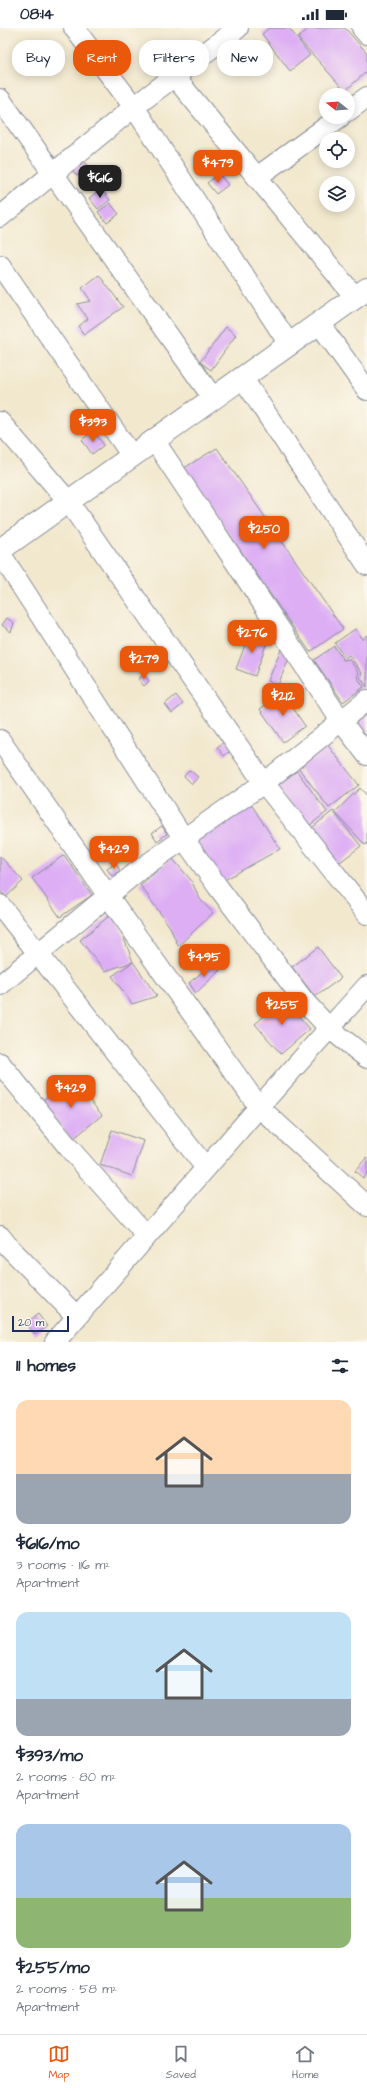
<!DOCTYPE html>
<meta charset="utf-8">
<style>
body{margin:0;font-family:"Architects Daughter",sans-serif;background:#f6f6f7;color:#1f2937;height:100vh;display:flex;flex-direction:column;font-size:15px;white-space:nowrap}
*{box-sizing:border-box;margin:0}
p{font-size:13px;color:#747a83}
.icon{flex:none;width:22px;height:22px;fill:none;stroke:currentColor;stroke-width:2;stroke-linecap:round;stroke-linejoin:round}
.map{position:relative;height:1314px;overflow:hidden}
.details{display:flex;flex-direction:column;background:#fff;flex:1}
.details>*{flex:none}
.banner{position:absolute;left:12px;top:12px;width:343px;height:36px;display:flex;gap:8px}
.needle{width:26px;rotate:287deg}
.controls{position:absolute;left:319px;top:60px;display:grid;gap:8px}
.controls a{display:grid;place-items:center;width:36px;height:36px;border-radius:50%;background:#fff;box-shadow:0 2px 10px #0003;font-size:20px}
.scale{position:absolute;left:12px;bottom:10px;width:57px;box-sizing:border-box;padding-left:4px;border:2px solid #1b2f5e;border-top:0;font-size:11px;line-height:14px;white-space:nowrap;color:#1b2f5e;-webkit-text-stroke:3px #fbf7ec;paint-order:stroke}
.price{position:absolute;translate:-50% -34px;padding:0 9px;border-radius:8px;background:#ea580c;color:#fff;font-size:13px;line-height:26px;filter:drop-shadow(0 1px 2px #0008)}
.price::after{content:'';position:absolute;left:50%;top:24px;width:12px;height:9px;margin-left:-6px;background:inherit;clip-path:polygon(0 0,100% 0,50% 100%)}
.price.selected{background:#222;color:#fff}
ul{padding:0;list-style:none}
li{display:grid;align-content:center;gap:8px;height:212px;padding:0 16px}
li span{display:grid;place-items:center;height:124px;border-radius:12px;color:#555}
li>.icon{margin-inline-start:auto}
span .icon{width:72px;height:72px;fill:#fffc;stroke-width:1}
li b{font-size:17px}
h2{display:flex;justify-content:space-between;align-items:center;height:48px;padding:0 16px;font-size:17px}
.chip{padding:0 14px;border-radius:16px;background:#fff;box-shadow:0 2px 10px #0003;font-size:14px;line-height:36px}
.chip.selected{background:#ea580c;color:#fff}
.status{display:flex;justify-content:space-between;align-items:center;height:28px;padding:0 20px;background:#fff;direction:ltr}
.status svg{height:11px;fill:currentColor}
.menu{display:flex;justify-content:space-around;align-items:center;height:56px;border-top:1px solid #e0e1e3;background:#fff;font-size:11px;color:#747a83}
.menu a{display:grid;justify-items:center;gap:2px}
.menu .selected{color:#ea580c}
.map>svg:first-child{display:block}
</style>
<div class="status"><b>08:14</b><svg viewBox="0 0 49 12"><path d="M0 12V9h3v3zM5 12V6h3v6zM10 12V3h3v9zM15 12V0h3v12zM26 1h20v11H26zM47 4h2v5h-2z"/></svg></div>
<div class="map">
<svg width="367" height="1314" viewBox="0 0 367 1314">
<rect width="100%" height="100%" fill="#fbf7ec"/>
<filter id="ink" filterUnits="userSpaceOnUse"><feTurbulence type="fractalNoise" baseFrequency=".025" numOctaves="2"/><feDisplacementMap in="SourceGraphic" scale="8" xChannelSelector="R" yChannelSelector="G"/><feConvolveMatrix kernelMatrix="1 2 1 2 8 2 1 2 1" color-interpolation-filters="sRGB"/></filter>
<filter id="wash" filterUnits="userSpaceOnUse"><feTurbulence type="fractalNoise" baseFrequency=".012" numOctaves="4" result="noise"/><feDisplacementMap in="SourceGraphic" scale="16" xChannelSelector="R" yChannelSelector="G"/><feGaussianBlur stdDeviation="0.9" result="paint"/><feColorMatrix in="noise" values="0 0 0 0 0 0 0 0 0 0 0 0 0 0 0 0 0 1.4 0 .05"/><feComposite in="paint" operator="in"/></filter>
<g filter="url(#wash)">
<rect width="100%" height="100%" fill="#f2e8ce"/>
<g id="blocks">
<!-- building -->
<path fill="#ddaef4" d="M269 0H289L310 27 290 43 262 6Z
M309 0H345L367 25V43L345 63 298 10Z
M80 128 89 139 77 148 68 137Z
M219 146 228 157 216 166 207 155Z
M101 161 110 172 98 181 89 170Z
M110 175 119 186 107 195 98 184Z
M99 247 123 279 84 307 78 298 88 291 77 276 91 273 82 260Z
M226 299 236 307 211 342 200 334Z
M93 403 104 417 92 426 82 412Z
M217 420 343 601 310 624 184 440Z
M7 590 14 595 11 604 2 597Z
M355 601 362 611 367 607V659L360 649 362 645 349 627 345 630 335 615Z
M250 604 268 611 255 648 236 641Z
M334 618 343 632 349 631 359 645 357 649 364 659 343 674 314 632Z
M282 619 292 623 278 657 268 653Z
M144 647 149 653 144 658 138 651Z
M283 665 305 698 283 714 260 681Z
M176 667 183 676 172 685 165 676Z
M367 685V720L350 700Z
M227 712 233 721 224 728 217 719Z
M326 715 359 757 329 780 296 737Z
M190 742 198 749 192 756 184 748Z
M297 743 327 784 306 800 276 758Z
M360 760 367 768V816L365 817 335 784Z
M251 776 280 821 219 855 195 811Z
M333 783 361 818 335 838 308 803Z
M162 798 167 806 157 813 152 805Z
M64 827 92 867 60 889 32 850Z
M0 828 23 853 6 869 0 863Z
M172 830 191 852 200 871 213 885 178 918 170 899 140 857Z
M116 835 120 843 112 848 107 841Z
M114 884 133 934 157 968 132 976 112 948 133 934 105 943 80 912Z
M318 919 341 950 315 969 292 939Z
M213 935 220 942 196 965 189 955Z
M284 971 310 1001 281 1026 255 996Z
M70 1049 102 1087 72 1112 41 1074Z
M112 1102 144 1113 132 1148 100 1137Z
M367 1129V1145L363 1150 355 1143Z
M38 1286 47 1298 35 1307 26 1295Z"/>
</g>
</g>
<g filter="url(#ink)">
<use href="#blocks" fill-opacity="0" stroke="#868c96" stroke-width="1"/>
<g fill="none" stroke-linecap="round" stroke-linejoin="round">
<!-- minor casing -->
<g stroke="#868c96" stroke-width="22">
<path id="minor" d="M74 0 134 79 289 316
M362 0 367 6
M174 48 355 269
M0 71 213 370
M348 83 367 69
M257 149 340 89
M0 189 134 79 238 0
M0 237 132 428
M319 295 367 362
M242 349 367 537
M0 394 68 473 264 755 367 886
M154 412 341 693 367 727
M0 525 184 811 218 859 305 974 329 1000 367 1030
M0 712 108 868 259 1079 367 1178
M0 877 206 1140
M0 957 139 842 264 755 367 672
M0 1035 69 1120 147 1208
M0 1208 8 1218 77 1289
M55 1314 259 1079 367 958"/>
</g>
<!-- primary casing -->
<g stroke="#868c96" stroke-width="24">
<path id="primary" d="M0 522 367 261"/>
</g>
<!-- minor -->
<use href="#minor" stroke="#fff" stroke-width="20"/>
<!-- primary -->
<use href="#primary" stroke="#fff" stroke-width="22"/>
</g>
</g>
</svg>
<div class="controls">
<a><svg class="needle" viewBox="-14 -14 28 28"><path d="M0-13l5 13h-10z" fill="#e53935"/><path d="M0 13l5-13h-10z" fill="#747a83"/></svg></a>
<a><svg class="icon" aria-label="locate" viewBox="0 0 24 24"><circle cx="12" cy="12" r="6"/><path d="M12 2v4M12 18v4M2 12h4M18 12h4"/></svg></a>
<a><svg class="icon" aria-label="layers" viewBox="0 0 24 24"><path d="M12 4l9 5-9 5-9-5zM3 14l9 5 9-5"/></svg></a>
</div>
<div class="scale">20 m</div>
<b class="price" style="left:218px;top:156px">$479</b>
<b class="price selected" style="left:100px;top:171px">$616</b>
<b class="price" style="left:93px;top:415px">$393</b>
<b class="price" style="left:264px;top:522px">$250</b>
<b class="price" style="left:252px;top:626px">$276</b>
<b class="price" style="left:144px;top:652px">$279</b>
<b class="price" style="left:283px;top:689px">$212</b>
<b class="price" style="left:114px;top:842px">$429</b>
<b class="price" style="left:204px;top:950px">$495</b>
<b class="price" style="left:282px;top:998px">$255</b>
<b class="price" style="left:71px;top:1081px">$429</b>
<div class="banner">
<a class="chip">Buy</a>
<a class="chip selected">Rent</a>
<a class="chip">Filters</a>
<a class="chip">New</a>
</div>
</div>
<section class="details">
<h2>11 homes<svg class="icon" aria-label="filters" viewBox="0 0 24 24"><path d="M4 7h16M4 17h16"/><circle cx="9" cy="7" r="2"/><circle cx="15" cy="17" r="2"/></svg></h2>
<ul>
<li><span style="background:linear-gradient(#ffd9b3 60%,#9aa5b1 0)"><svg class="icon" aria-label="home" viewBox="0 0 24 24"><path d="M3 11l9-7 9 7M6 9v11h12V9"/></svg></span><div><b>$616/mo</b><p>3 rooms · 116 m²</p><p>Apartment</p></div></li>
<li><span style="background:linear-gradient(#bfe0f5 70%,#9aa5b1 0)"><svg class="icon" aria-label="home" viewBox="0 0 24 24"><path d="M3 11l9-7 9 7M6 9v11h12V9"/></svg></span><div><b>$393/mo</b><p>2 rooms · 80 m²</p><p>Apartment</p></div></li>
<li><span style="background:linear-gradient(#a9c7e8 60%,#8fb573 0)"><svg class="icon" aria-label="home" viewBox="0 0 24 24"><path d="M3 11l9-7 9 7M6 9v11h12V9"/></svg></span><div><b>$255/mo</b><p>2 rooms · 58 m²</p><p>Apartment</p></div></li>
</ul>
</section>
<nav class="menu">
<a class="selected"><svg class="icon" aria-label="map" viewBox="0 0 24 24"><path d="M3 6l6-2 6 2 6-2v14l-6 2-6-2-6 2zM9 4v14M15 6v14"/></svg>Map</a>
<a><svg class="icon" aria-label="saved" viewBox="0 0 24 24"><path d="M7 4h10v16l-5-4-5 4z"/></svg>Saved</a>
<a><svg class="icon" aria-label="home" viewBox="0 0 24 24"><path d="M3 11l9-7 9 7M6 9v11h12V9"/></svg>Home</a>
</nav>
